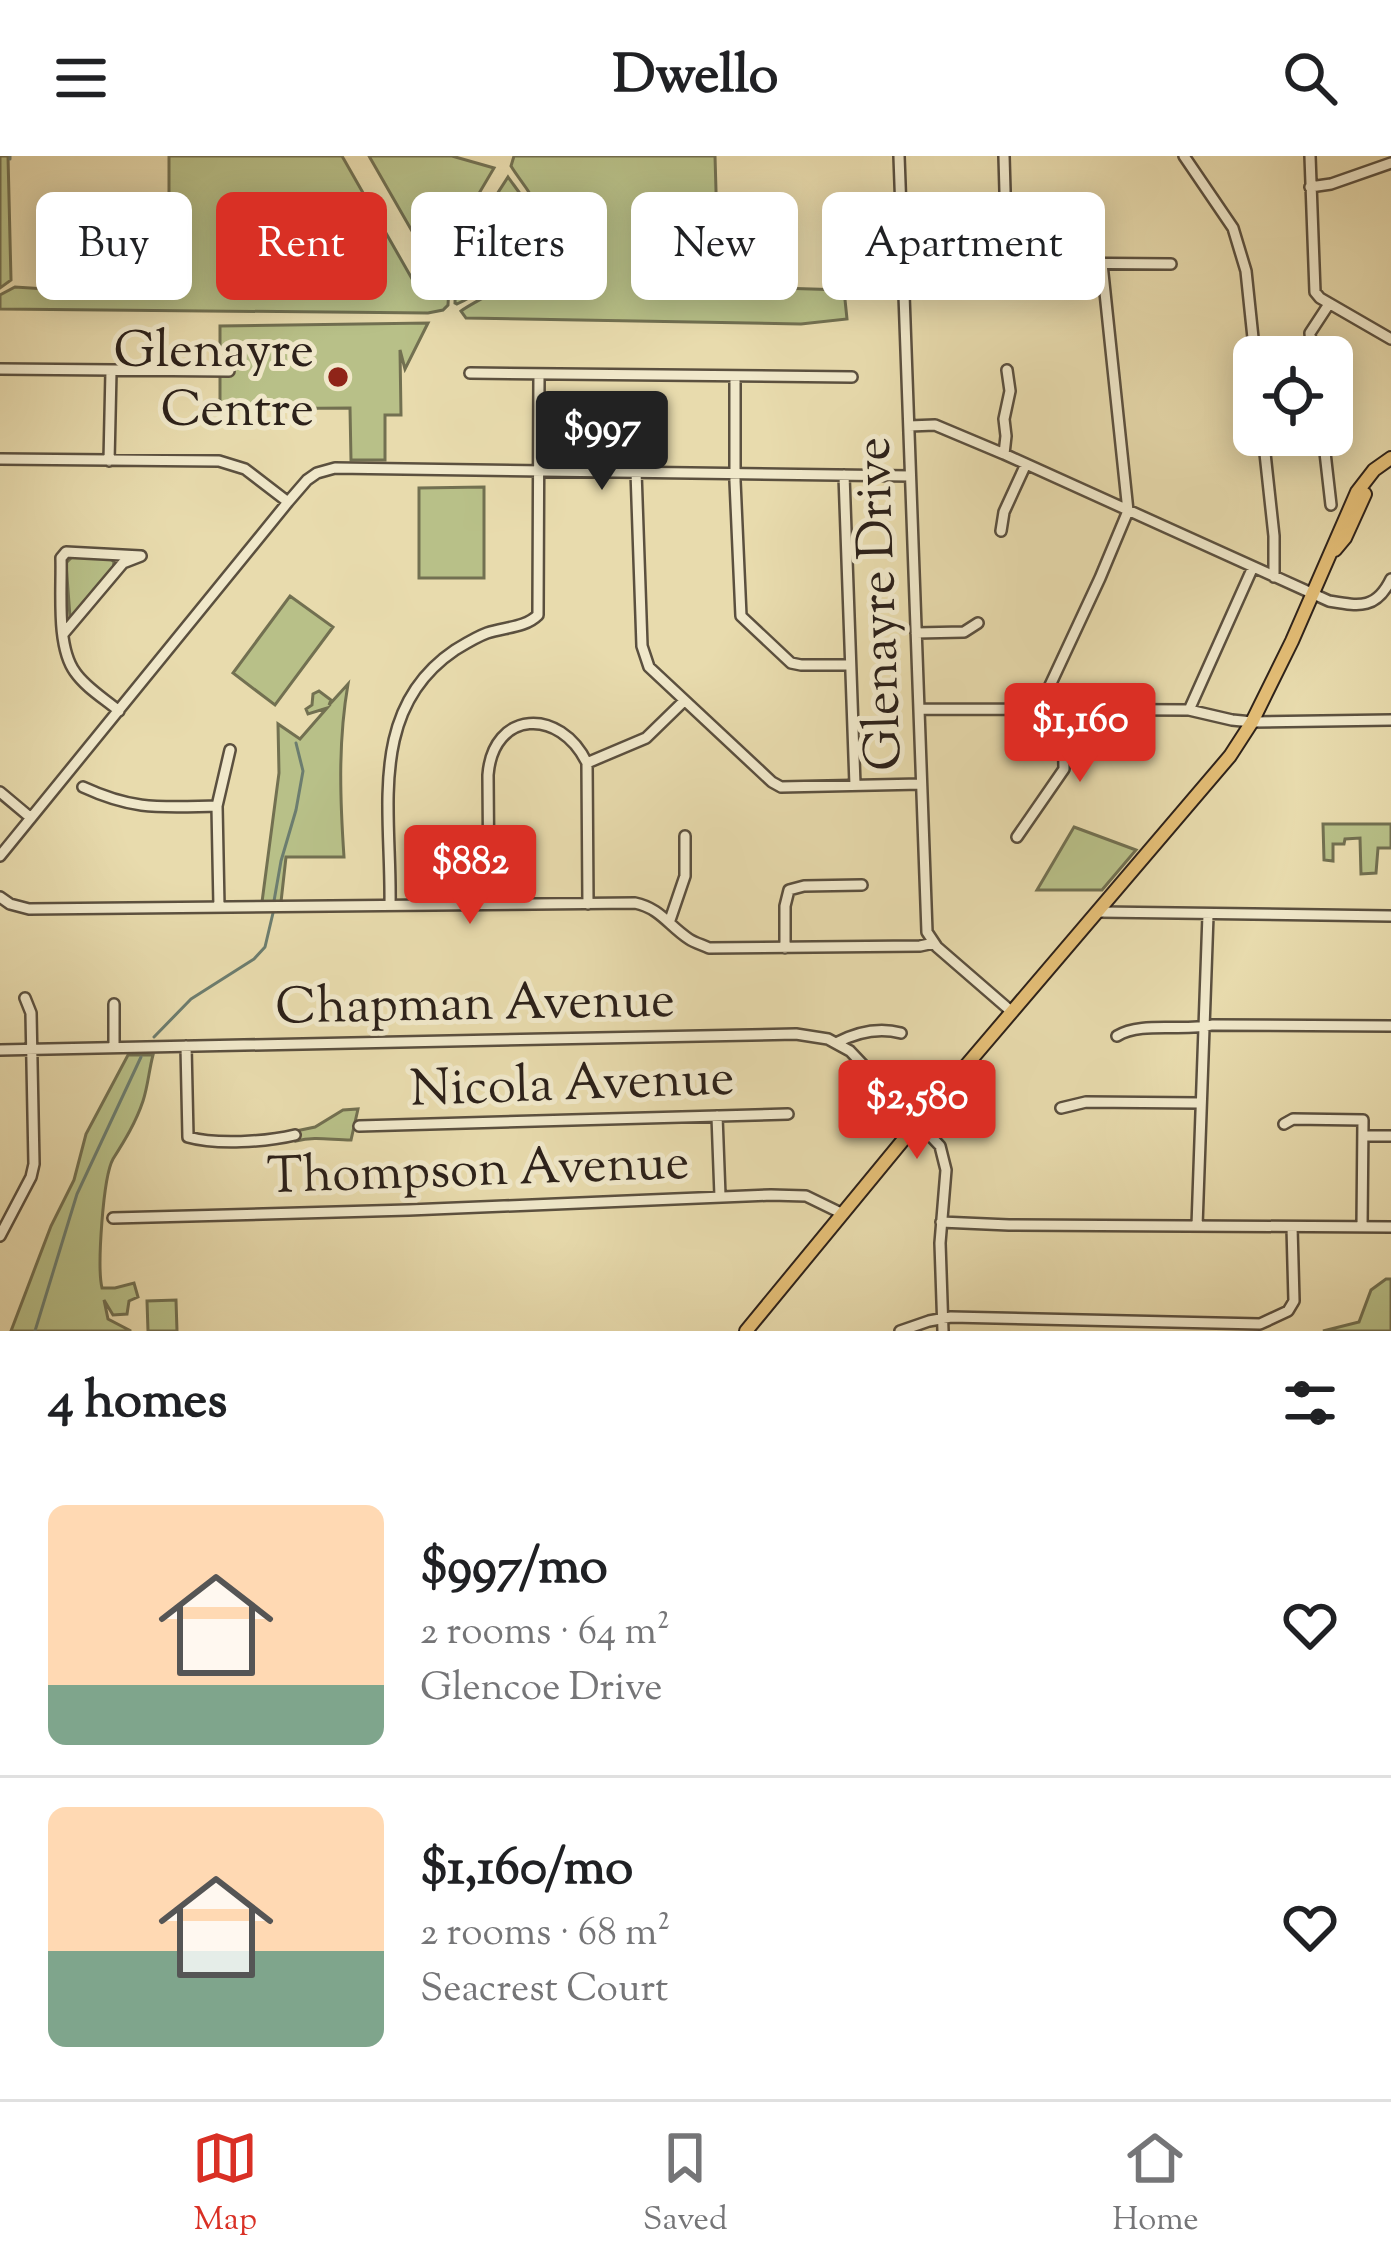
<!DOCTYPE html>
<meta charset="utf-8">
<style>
body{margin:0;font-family:"Sorts Mill Goudy",serif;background:#f2f2f2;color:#202124;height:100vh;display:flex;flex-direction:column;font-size:45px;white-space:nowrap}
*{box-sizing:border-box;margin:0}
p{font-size:39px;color:#757577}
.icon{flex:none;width:66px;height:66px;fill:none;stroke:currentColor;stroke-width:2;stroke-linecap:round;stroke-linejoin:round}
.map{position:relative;height:1175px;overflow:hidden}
.details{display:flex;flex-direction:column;background:#fff;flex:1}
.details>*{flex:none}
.banner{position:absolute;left:36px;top:36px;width:1320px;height:108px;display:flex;gap:24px}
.fabs{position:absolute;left:1233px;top:180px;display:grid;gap:24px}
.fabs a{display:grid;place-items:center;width:120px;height:120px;border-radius:18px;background:#fff;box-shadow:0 6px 30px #0003;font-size:60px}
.price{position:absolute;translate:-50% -102px;padding:0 27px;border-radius:12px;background:#d93025;color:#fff;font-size:39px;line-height:78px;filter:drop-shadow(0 3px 6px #0008)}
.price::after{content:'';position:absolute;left:50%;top:72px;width:36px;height:27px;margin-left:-18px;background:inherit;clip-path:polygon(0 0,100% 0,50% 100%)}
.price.active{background:#222;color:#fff}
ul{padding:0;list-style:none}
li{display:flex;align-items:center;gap:36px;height:300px;padding:0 48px}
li+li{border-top:3px solid #e0e0e0}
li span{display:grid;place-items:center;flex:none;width:336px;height:240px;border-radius:18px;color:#555}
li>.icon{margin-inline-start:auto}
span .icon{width:144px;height:144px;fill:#fffc;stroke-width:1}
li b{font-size:51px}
h2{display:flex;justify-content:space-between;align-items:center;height:144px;padding:0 48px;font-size:51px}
.tag{padding:0 42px;border-radius:18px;background:#fff;box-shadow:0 6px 30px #0003;font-size:42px;line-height:108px}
.tag.active{background:#d93025;color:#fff}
header{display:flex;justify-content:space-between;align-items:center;height:156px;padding:0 48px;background:#fff;font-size:54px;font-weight:700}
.menu{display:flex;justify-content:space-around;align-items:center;height:168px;border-top:3px solid #e0e0e0;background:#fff;font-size:33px;color:#757577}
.menu a{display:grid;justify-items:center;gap:6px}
.menu .active{color:#d93025}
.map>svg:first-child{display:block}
</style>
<header><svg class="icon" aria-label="menu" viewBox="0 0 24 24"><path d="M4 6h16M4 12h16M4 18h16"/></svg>Dwello<svg class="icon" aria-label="search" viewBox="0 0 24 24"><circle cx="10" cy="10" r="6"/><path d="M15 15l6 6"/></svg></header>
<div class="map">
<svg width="1391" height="1175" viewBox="0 0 1391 1175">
<rect width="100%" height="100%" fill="#e8dbad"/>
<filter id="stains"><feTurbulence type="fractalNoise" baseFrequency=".00167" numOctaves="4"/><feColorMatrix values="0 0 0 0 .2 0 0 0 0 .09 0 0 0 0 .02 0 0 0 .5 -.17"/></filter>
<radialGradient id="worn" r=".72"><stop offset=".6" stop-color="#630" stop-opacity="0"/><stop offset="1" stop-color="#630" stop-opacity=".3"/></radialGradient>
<!-- green -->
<path fill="#b8c088" stroke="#727051" stroke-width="3" d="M0 0H8L11 124 0 132Z
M169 0H342L415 128 449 129 448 149 443 154 428 157 0 153V139L15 131 46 133 70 128H161L169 133Z
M369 0H452L494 12 445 95 424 96Z
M514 0H715L717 69H679L681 129 844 134 847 163 801 168 466 162 461 155C471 148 482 143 493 136 518 118 549 83 536 49 531 36 518 22 511 10Z
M508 21C515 31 525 43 530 54 544 92 485 135 457 148L455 147 456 106 463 91Z
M428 167 405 213 400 194 401 259H385V304H351L350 252 220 253V170Z
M484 331V422H419V332Z
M72 401H109L114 406 113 414 74 461H70L66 407Z
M290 440 333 471 275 549 233 517Z
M348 528C338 586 340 642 344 701H286L281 746H262L279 617 278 568 300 583 327 552 308 558 306 553 312 549 313 538 319 535 331 544 329 549Z
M1323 668H1391V692H1378L1376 717 1361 718 1360 682 1345 683 1344 688H1333V705L1324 704Z
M1074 671 1136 694 1102 734H1037Z
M128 899H153C149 914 148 930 143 945 136 966 125 984 113 1003 103 1021 97 1111 102 1132H115L134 1127 138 1141 129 1145 127 1158 113 1159 104 1144 108 1163 131 1175H11L51 1070 74 1024 86 978Z
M358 953 351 984C331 984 315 980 296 985V975L315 971 343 954Z
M1386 1123H1391V1175H1323L1359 1166 1371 1134Z
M176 1144 177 1175H148L147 1145Z"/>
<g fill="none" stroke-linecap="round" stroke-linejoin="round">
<!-- stream -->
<path stroke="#6c7d6f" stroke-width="3" d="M10 0V3
M274 745 281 705 296 654 303 615 296 587
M154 881 191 843 254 803 265 791 273 757
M35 1175 77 1038 141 901"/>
<!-- minor casing -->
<g stroke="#5b503f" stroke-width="14">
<path id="minor" d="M899 0 927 776 937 791 1012 856
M1004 0 1007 106
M1184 0 1233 72 1246 115 1255 201
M1310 0 1315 136 1320 142 1391 183
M1310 31 1331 28 1391 7
M903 106 1171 108
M1312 201 1310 177 1329 148
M0 213 229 215
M470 217 852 221
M735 220V325L741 460 791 507 801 509H850
M909 270 935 269 1004 298 1329 445C1359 450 1376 454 1391 423
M1263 279 1274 380V421
M1323 279 1331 349
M1004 298 1006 280 1004 263 1010 235 1007 214
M0 303 219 305 245 313 288 346
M109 305 111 215
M636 315 642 490 649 511 772 626 781 631 921 628
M844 319 855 629
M1001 375 1004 356 1026 308
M64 477 123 407 141 400 66 396 61 402C62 435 56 490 75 516 86 532 105 543 119 555
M916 477 964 476 978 467
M919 553 1189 554 1232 564 1252 566 1391 564
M1039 553 1100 422 1128 355 1102 108
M1189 554 1253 411
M83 631C135 655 161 651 217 650
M0 636 31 662
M1017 681 1064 613 1063 553
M0 700 288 346 307 324 317 317 335 312 910 320
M0 741 10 748 29 753 635 747C660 752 669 770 689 783 695 787 703 789 709 792L920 790 934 787
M489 748 488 619C493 554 560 551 587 607
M588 748 587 607 646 582 684 545
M390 749C392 658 366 554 455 494 465 488 476 481 487 477 504 471 525 472 538 459L539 218
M219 751 217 650 230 594
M1100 756 1391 760
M670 764 685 720V680
M785 792V750L789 734 804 730 862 729
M114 848V891
M1117 880C1141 865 1183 876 1212 869L1391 870
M836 887C857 876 878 871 901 877
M186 890 188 981C216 989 266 986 295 979
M0 894 796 878 828 883 850 895 940 990 946 1014 940 1087 943 1175
M1061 952 1086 946 1200 947
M717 960 720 1040
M1284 968 1293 963 1363 964 1362 1071
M359 970 788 958
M1363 980H1391
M113 1062 409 1054 771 1039 806 1040 843 1058
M941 1066 1009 1069 1391 1071
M1197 1070 1208 759
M0 1080 31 1021 34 1008 31 857 25 842
M900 1175 929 1165 951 1161 1260 1168 1288 1155 1294 1145 1292 1071"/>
</g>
<!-- major casing -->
<g stroke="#2c211a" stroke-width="16">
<path id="major" d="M1335 394 1345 382 1365 338
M746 1175 918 966 1230 600 1252 566 1292 485 1357 336 1374 314 1391 302"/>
</g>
<!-- minor -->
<use href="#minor" stroke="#f0e8ca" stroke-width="9"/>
<!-- major -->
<use href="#major" stroke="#e4be76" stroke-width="12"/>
</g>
<!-- markers -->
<circle fill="#8f2418" stroke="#f0e8ca" stroke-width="4.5" cx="338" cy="221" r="12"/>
<g text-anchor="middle" stroke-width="10" stroke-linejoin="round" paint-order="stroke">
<!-- poi labels -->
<g font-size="51" fill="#2c211a" stroke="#f0e8ca" text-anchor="end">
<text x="314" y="210">Glenayre<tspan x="314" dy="59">Centre</tspan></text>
</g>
<!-- street labels -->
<g font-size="51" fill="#2c211a" stroke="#f0e8ca">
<text transform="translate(876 448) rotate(-92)" y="18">Glenayre Drive</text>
<text transform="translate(475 845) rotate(-1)" y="18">Chapman Avenue</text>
<text transform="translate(572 925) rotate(-2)" y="18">Nicola Avenue</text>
<text transform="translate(478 1011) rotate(-2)" y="18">Thompson Avenue</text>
</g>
</g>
<rect width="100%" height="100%" filter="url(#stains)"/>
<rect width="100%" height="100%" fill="url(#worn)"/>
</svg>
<div class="fabs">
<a><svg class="icon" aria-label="locate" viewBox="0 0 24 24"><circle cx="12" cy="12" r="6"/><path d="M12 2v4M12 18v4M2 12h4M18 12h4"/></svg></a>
</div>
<b class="price active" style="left:602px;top:337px">$997</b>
<b class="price" style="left:1080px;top:629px">$1,160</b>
<b class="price" style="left:470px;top:771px">$882</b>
<b class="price" style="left:917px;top:1006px">$2,580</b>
<div class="banner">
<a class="tag">Buy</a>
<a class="tag active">Rent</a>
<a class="tag">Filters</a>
<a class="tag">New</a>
<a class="tag">Apartment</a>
</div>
</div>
<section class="details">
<h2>4 homes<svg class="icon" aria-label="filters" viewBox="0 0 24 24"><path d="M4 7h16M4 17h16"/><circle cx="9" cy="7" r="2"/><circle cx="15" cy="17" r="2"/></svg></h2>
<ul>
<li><span style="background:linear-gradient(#ffd9b3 75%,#7fa58c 0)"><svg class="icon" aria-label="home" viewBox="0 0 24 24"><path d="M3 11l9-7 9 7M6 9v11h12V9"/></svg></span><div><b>$997/mo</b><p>2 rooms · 64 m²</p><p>Glencoe Drive</p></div><svg class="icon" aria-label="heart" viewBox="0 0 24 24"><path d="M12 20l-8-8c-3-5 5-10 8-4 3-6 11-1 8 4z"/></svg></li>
<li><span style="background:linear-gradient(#ffd9b3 60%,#7fa58c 0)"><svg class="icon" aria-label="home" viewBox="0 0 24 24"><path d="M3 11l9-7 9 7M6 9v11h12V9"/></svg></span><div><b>$1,160/mo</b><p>2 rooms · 68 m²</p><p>Seacrest Court</p></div><svg class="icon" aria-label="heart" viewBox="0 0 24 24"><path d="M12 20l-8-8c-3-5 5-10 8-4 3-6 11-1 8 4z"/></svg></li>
</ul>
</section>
<nav class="menu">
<a class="active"><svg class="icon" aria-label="map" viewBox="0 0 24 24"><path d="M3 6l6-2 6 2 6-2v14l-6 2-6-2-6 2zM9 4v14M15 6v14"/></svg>Map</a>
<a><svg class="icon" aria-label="saved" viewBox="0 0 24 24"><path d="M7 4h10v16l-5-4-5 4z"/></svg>Saved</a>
<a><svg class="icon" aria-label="home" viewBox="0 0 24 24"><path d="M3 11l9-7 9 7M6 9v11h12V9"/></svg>Home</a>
</nav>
